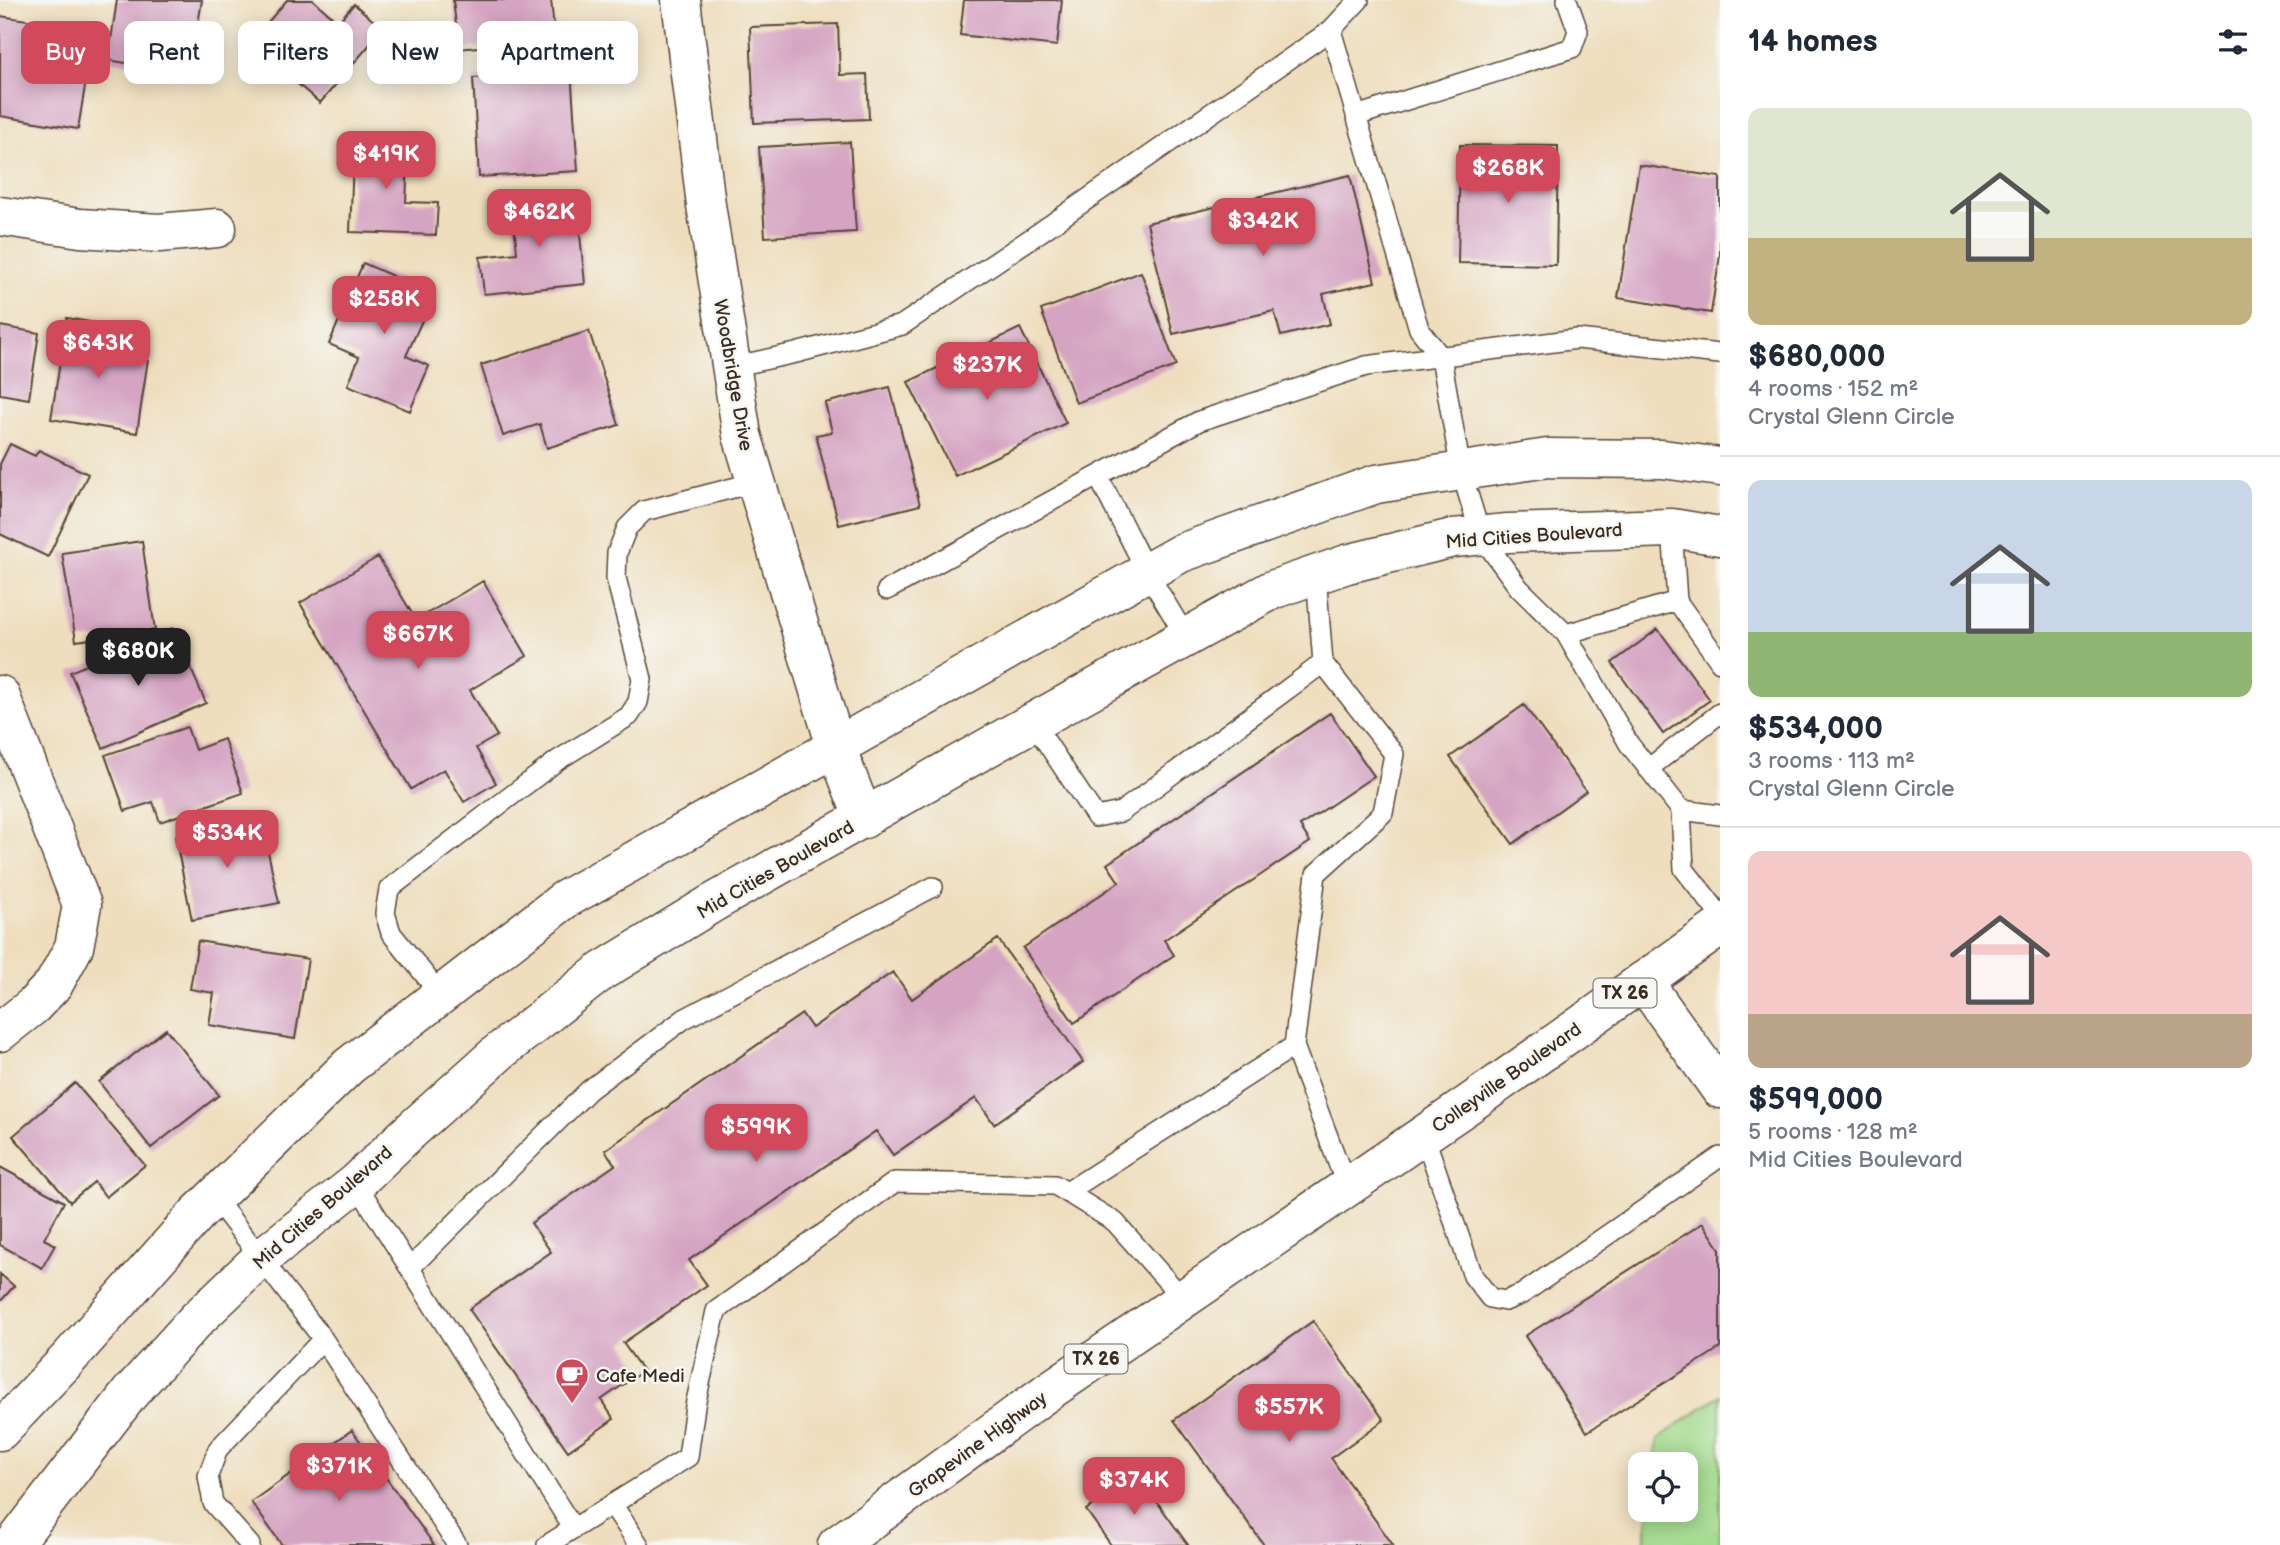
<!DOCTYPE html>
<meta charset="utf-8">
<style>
body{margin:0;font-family:"Balsamiq Sans",sans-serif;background:#f2f2f3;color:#1f2937;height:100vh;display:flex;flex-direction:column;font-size:26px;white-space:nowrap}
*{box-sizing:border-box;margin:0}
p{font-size:23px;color:#747a83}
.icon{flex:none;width:38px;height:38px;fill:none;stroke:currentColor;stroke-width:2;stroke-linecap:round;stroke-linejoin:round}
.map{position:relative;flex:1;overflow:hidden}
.details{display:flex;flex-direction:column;background:#fff;width:560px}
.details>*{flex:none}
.banner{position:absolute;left:21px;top:21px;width:665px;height:63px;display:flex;gap:14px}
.tools{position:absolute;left:1628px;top:1452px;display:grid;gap:14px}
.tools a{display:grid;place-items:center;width:70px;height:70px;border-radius:14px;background:#fff;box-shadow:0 4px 18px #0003;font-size:35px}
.price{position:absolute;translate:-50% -60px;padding:0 16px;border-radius:14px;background:#d1495b;color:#fff;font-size:23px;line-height:46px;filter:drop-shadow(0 2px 4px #0008)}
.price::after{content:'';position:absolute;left:50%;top:42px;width:21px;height:16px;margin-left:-10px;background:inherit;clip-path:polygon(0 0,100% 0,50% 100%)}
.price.selected{background:#222;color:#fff}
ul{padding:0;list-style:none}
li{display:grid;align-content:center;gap:14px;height:371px;padding:0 28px}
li+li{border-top:2px solid #e0e1e3}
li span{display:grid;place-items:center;height:217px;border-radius:14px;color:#555}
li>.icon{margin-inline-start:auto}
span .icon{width:126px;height:126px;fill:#fffc;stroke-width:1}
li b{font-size:30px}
h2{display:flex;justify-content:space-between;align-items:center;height:84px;padding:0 28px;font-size:30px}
.tag{padding:0 24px;border-radius:14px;background:#fff;box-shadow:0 4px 18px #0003;font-size:24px;line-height:63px}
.tag.selected{background:#d1495b;color:#fff}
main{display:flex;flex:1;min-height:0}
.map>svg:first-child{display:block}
</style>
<main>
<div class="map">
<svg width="1720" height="1545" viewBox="0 0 1720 1545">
<rect width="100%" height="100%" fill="#f6f6f2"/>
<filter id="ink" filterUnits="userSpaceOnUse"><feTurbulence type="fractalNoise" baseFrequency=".0143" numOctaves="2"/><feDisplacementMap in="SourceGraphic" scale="14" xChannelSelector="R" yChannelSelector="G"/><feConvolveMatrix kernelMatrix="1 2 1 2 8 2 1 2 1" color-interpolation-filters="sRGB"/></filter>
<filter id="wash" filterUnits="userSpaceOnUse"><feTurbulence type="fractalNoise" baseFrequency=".00686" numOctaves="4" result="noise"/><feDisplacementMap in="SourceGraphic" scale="28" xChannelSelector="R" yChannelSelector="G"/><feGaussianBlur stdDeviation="1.57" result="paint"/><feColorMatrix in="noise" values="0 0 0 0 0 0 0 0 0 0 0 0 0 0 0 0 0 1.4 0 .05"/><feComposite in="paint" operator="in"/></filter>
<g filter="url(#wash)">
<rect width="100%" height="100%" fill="#eedebd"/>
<!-- green -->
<path fill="#a0d98b" stroke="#6e8254" stroke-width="2" d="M1720 1395V1545H1644L1649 1510H1685V1465H1655L1658 1439Z"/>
<g id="blocks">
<!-- building -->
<path fill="#d5a4c2" d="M117 0H202L190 74 108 60Z
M287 0H313L338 22 354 4 383 29 320 103 250 43Z
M453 0H551L555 39 459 49Z
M964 0H1062L1057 46 960 35Z
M0 16 41 22 37 48 90 56 78 129 0 116Z
M838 24 840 75 867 74 869 119 754 123 750 27Z
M571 71 578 171 479 177 473 78Z
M354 137 409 139 406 202 438 203 436 235 350 232Z
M850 142 856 232 765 237 759 147Z
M1460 145 1558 146 1556 265 1458 263Z
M1639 165 1720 177V255L1711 313 1618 298Z
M1350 175 1375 282 1323 294 1330 324 1281 336 1274 311 1173 334 1147 223Z
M576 195 585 284 484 294 480 257 517 253 512 202Z
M363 263 434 294 406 356 429 366 410 411 348 385 359 357 329 344Z
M1141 272 1176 366 1076 403 1041 310Z
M67 318 119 327 114 354 148 359 137 433 51 419Z
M0 326 39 333 29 399 0 394Z
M1020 328 1066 423 955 476 908 382Z
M589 331 619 425 547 448 540 424 503 436 481 365Z
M890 387 920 505 839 525 816 435 832 432 825 403Z
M10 444 35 456 39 450 88 474 48 557 0 534V464Z
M142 541 155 630 76 641 62 553Z
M378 557 416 620 483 581 527 656 470 690 497 736 476 748 496 783 464 802 444 769 411 789 300 603Z
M173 628 206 703 103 748 70 672Z
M1658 629 1710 700 1663 734 1612 663Z
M1524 705 1586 791 1513 844 1450 757Z
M1330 713 1374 776 1300 826 1310 842 1164 940 1174 955 1074 1023 1023 948 1119 882 1107 864Z
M187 727 195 750 224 739 243 793 160 822 153 802 125 811 105 755Z
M261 819 279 903 192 920 175 836Z
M998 939 1083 1062 994 1124 976 1098 893 1155 876 1131 689 1260 707 1285 623 1343 643 1371 601 1400 614 1419 568 1451 469 1309 551 1252 531 1223 615 1165 605 1150 802 1014 812 1028 893 972 912 999Z
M198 941 308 959 295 1039 209 1025 214 993 190 989Z
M166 1029 219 1095 151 1148 99 1082Z
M75 1083 145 1165 106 1197 94 1182 70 1202 13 1136Z
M0 1167 64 1202 44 1239 55 1245 42 1268 0 1245Z
M1703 1223 1720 1249V1348L1587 1432 1525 1336Z
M0 1274 14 1286 0 1302Z
M1313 1321 1384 1420 1331 1458 1393 1545H1264L1174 1420Z
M352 1430 434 1545H282L251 1502Z
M1137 1474 1188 1545H1111L1086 1510Z"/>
</g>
</g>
<g filter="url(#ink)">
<use href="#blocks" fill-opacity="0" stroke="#564536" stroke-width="2"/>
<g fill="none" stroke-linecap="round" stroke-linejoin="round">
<!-- lane casing -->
<g stroke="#564536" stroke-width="22">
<path id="lane" d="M1331 30 1359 0
M1356 116 1572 48 1578 31 1567 0
M731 367 796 353 902 325 1033 237 1331 30 1419 329 1441 357 1461 471 1481 536 1519 588 1566 634 1629 744 1681 810 1684 869 1720 915
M1098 476 1147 572 1186 637
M1316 574 1323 663 1394 754 1383 813 1316 874 1294 1046 1347 1187
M887 590 1199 421 1366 366 1577 339 1720 354
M1677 601 1720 662
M1566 634 1677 601 1672 528
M1033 722 1096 817 1121 812 1323 663
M1648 769 1720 713
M1681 810 1720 815
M441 995 391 933 385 913 389 889 558 760 629 716 638 702 642 679 616 578 617 553 627 528 644 511 756 482
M1424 1135 1473 1276 1490 1298 1505 1301 1522 1294 1720 1157
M356 1183 573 1528
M1067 1192 1294 1046
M214 1197 323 1339 457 1545
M410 1268 589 1090 684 1019 933 887
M612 1504 639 1545
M250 1545 213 1503 208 1476 218 1449 323 1339
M547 1545 688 1457 695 1406 716 1311 895 1182 1055 1185 1115 1222 1183 1299"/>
</g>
<!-- street casing -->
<g stroke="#564536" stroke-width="41">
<path id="street" d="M681 0 706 205 742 435 836 747 864 819
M0 216 80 228 159 233 217 228
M0 695 82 905 74 947 54 984 33 1006 0 1032
M1643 981 1720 1089"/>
</g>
<!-- secondary casing -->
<g stroke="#564536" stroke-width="41">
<path id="secondary" d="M0 1431 69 1358 197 1214 349 1066 564 900 1181 553 1376 484 1548 458 1663 459 1720 467
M13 1545 130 1393 197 1319 261 1258 356 1183 405 1136 499 1052 602 971 711 904 1008 736 1272 590 1347 564 1453 538 1508 533 1672 528 1720 536"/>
</g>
<!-- primary casing -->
<g stroke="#564536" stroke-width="41">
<path id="primary" d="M837 1545 1046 1393 1469 1104 1720 927"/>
</g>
<!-- lane -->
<use href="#lane" stroke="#fff" stroke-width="19"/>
<!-- street -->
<use href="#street" stroke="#fff" stroke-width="38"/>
<!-- secondary -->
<use href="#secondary" stroke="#fff" stroke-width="38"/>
<!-- primary -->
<use href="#primary" stroke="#fff" stroke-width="38"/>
</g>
</g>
<!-- icons -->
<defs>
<g id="cafe-pin" transform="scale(1.75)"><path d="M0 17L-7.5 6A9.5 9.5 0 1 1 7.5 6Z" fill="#d1495b" stroke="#f6f6f2"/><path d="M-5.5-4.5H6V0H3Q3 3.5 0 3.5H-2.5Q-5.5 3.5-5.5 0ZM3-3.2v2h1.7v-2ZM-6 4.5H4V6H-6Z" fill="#fff"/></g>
</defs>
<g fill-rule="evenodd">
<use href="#cafe-pin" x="572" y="1375"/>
</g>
<g text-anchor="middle" stroke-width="5" stroke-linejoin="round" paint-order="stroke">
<!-- shield labels -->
<g fill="#f6f6f2" stroke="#73675e" stroke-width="2">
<rect x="1593.5" y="978.5" width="63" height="29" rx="5"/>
<rect x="1064.5" y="1344.5" width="63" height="29" rx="5"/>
</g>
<g font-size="18" font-weight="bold" fill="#3b2a1e">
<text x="1625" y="999">TX 26</text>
<text x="1096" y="1365">TX 26</text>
</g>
<!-- street labels -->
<g font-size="19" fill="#3b2a1e" stroke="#f6f6f2">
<text transform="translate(734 375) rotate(80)" y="7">Woodbridge Drive</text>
<text transform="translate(1534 535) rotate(-4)" y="7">Mid Cities Boulevard</text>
<text transform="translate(775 869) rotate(-30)" y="7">Mid Cities Boulevard</text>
<text transform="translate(1506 1077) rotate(-35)" y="7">Colleyville Boulevard</text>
<text transform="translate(322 1207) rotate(-41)" y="7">Mid Cities Boulevard</text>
<text transform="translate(977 1444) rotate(-36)" y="7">Grapevine Highway</text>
</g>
<!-- poi labels -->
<g font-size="19" fill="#3b2a1e" stroke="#f6f6f2" text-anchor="start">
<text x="596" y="1382">Cafe Medi</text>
</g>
</g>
</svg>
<div class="tools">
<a><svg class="icon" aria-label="locate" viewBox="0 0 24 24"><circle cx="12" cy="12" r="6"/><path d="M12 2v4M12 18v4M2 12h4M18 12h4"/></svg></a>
</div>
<b class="price" style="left:386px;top:191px">$419K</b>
<b class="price" style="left:1508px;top:205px">$268K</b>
<b class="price" style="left:539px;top:249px">$462K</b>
<b class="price" style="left:1263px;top:258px">$342K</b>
<b class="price" style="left:384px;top:336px">$258K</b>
<b class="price" style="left:98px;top:380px">$643K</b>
<b class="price" style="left:987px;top:402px">$237K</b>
<b class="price" style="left:418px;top:671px">$667K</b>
<b class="price selected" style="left:138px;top:688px">$680K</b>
<b class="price" style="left:227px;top:870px">$534K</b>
<b class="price" style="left:756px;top:1164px">$599K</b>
<b class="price" style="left:1289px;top:1444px">$557K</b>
<b class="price" style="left:339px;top:1503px">$371K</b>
<b class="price" style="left:1134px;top:1517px">$374K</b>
<div class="banner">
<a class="tag selected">Buy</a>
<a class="tag">Rent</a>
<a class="tag">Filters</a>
<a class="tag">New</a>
<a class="tag">Apartment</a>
</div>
</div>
<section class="details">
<h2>14 homes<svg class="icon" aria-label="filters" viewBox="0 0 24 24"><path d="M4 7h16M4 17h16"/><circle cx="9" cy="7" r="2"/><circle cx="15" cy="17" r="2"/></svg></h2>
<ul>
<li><span style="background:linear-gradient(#dfe7d0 60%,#c2b280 0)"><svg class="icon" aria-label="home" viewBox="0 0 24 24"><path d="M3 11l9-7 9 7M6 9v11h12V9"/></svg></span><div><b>$680,000</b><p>4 rooms · 152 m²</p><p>Crystal Glenn Circle</p></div></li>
<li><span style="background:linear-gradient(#c9d6e8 70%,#8fb573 0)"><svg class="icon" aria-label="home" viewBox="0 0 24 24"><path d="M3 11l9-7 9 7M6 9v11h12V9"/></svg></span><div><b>$534,000</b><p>3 rooms · 113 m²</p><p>Crystal Glenn Circle</p></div></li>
<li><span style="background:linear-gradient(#f6c9c9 75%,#b9a48a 0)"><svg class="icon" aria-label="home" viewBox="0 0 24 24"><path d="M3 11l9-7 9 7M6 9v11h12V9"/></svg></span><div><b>$599,000</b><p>5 rooms · 128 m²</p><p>Mid Cities Boulevard</p></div></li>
</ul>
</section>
</main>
